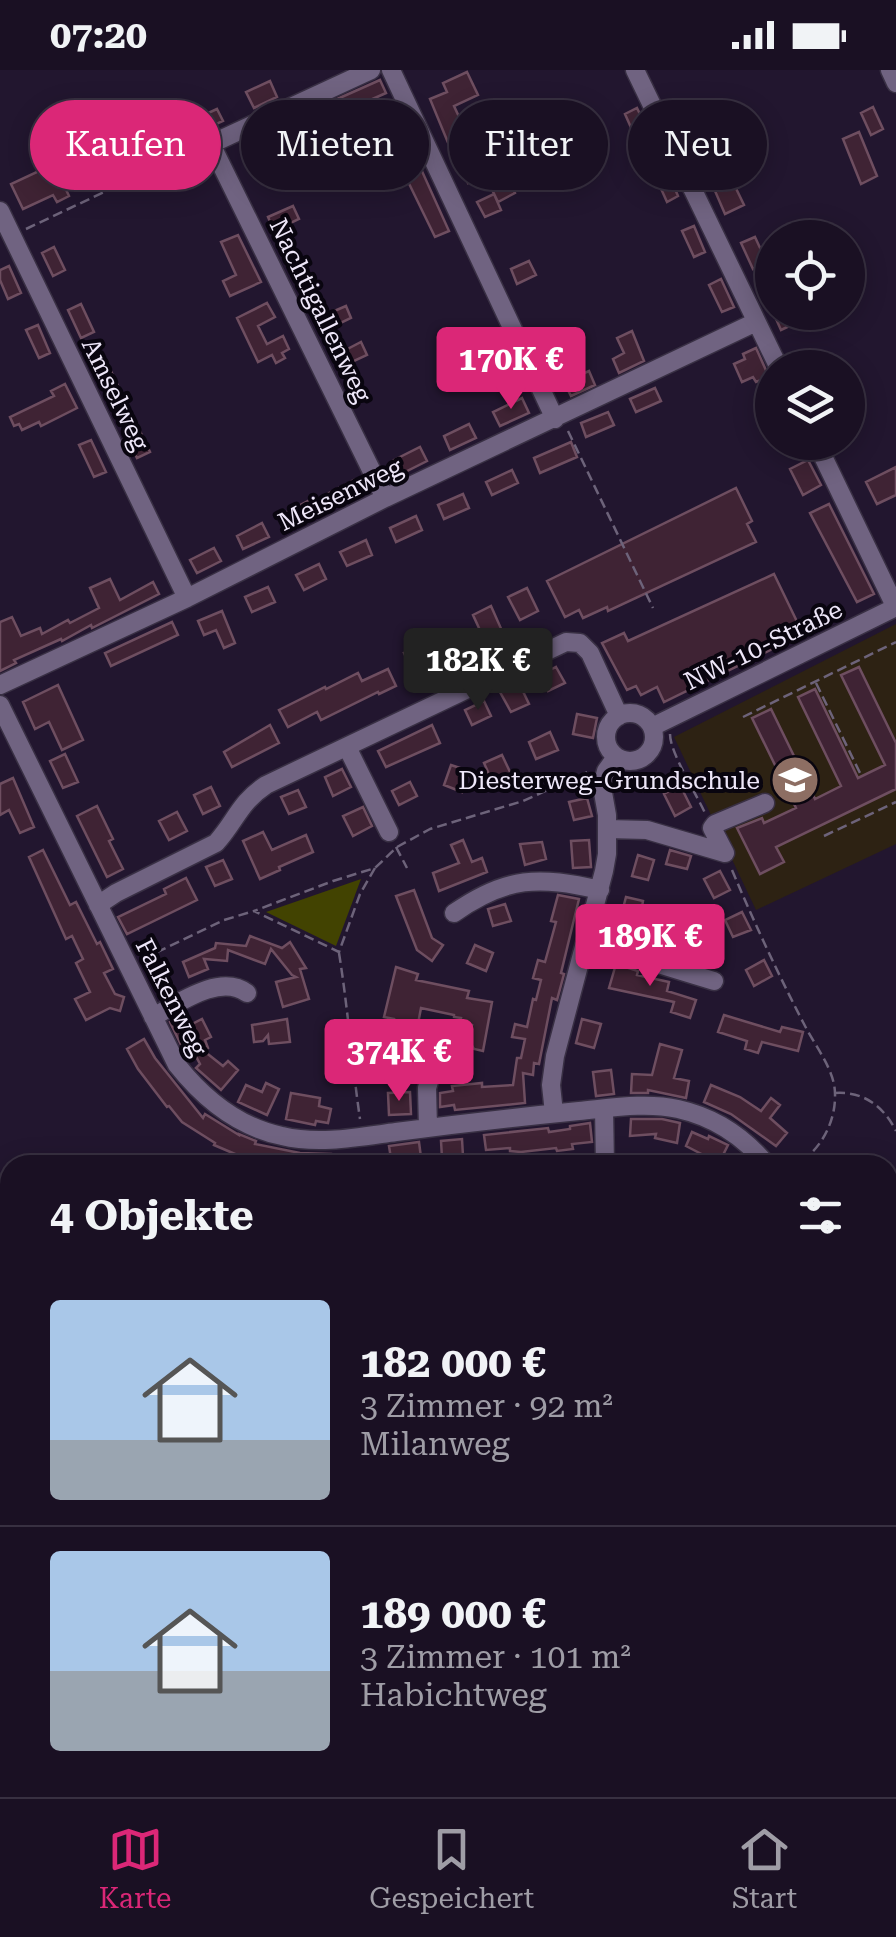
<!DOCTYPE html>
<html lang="de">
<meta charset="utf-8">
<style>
body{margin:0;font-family:"Roboto Serif",serif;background:#271e30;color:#f1f3f6;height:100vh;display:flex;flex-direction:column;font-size:38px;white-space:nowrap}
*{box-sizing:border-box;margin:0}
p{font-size:32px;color:#9f9da6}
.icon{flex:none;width:55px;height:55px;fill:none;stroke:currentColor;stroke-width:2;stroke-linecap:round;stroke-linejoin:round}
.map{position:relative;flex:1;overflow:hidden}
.sheet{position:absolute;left:0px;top:1085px;width:898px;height:642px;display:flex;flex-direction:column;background:#1a1023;border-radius:30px 30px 0 0;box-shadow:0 5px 25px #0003,0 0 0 2px #383041}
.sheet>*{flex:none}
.hud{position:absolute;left:30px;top:30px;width:838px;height:90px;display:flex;gap:20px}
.controls{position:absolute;left:755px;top:150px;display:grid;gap:20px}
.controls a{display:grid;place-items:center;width:110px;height:110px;border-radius:50%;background:#1a1023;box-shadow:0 5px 25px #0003,0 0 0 2px #383041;font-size:50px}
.price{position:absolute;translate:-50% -85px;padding:0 22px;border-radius:10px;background:#db2777;color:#fff;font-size:32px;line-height:65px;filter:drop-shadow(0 2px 5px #0008)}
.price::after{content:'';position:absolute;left:50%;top:60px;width:30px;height:22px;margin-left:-15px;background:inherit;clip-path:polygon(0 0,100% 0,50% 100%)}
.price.current{background:#222;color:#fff}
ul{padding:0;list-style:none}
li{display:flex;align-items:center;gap:30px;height:250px;padding:0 50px}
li+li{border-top:2px solid #383041}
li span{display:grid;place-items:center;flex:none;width:280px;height:200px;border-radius:10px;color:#555}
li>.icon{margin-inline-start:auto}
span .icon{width:120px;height:120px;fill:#fffc;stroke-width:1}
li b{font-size:42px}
h2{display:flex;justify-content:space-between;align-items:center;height:120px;padding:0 50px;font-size:42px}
.pill{padding:0 35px;border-radius:45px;background:#1a1023;box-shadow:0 5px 25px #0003,0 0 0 2px #383041;font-size:35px;line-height:90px}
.pill.current{background:#db2777;color:#fff}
.status{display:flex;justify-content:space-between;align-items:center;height:70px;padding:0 50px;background:#1a1023;direction:ltr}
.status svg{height:28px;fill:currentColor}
.menu{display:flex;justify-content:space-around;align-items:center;height:140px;border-top:2px solid #383041;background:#1a1023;font-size:28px;color:#9f9da6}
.menu a{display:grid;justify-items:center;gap:5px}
.menu .current{color:#db2777}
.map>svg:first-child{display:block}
</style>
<div class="status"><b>07:20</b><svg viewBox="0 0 49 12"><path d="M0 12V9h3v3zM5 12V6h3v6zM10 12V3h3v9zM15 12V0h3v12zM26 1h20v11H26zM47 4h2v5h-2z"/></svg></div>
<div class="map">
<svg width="896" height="1727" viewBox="0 0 896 1727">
<rect width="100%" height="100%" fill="#22162f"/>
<!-- industrial -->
<path fill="#2d2213" d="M896 554V774L756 840 674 667Z"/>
<!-- green -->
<path fill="#424301" d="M361 809 336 876 266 842Z"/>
<!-- building -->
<path fill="#3f2334" stroke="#6e4e60" stroke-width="2.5" d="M467 2 478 25 454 36 468 66 449 75 430 29 447 22 443 13Z
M380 10 386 23 341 43 335 30Z
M270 11 277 27 254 38 246 22Z
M873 37 883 59 871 65 861 43Z
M637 38 650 65 637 71 625 44Z
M217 39 223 51 192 65 186 53Z
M700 47 712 73 697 80 685 53Z
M398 48 449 161 435 167 381 56Z
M859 62 877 106 861 114 843 69Z
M149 70 156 85 101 108 95 96Z
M488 86 501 115 510 111 515 123 498 132 485 105 468 113 461 98Z
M54 94 69 126 57 132 53 125 23 139 11 114Z
M666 98 678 126 667 132 654 103Z
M730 106 744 135 725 144 712 114Z
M494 124 501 140 485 147 477 132Z
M293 136 299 149 274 161 268 147Z
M694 156 705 182 694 187 682 161Z
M238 165 261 212 230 226 223 211 236 205 221 172Z
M755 167 767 193 753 199 741 173Z
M54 177 65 200 53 206 42 183Z
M529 191 536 205 517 214 511 199Z
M9 196 21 223 8 229 0 210V200Z
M721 209 734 237 722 242 709 215Z
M267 233 275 247 258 256 267 274 283 266 289 279 282 283 285 288 276 293 272 285 258 292 237 248Z
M81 234 94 262 81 268 68 240Z
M346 236 351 248 324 261 318 248Z
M773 242H819L781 260Z
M38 255 50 283 39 288 26 260Z
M632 261 644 291 619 303 613 289 624 283 617 268Z
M361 272 367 285 341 297 336 285Z
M756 278 769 307 756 312 753 307 742 312 734 294 745 289 743 284Z
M109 297 125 330 111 336 96 304Z
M589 301 595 315 571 326 564 312Z
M65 314 77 338 41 356 39 352 22 360 19 354 14 356 10 347 54 326 51 321Z
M655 318 661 331 636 342 630 329Z
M522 328 529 343 500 356 493 342Z
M608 342 614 355 586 367 581 353Z
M469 354 476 368 450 380 444 366Z
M138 357 150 382 137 388 125 364Z
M91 370 106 402 94 407 79 375Z
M571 372 577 387 540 403 534 388Z
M420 377 427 391 401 404 394 390Z
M808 390 821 415 803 425 790 399Z
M896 397V425L877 434 866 412Z
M512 400 518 413 492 425 486 412Z
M354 410 361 423 336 436 329 423Z
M736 418 752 451 747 454 756 472 608 541 607 537 583 548 579 540 565 547 547 511Z
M463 424 469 438 444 449 438 435Z
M308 431 315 445 290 458 283 444Z
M829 434 874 524 857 532 810 443Z
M416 446 422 460 396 472 390 458Z
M262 453 269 467 243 479 237 466Z
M366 470 372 485 347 496 340 482Z
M214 478 221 491 197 503 190 490Z
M319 494 326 509 304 520 296 505Z
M774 504 803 564 664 632 657 617 641 625 636 616 627 620 602 573 624 563 628 571Z
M110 509 120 530 153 512 159 524 92 558 91 555 62 571 61 569 14 590 16 593 0 601V552L12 547 21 566 40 558 42 564 68 550 70 553 99 538 90 518Z
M268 517 275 532 252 542 245 527Z
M527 518 538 541 520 550 508 527Z
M491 536 503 563 485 571 473 545Z
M222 541 235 573 224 578 216 560 204 565 198 551Z
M172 552 178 565 111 596 105 583Z
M452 565 460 581 443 590 441 588 412 601 404 583 420 576 422 580Z
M556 597 565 613 548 621 540 605Z
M859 597 896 673V719L776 777 784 792 760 804 737 758 762 748 764 753 796 738 752 648 771 639 815 729 841 716 798 627 815 619 858 708 885 695 841 605Z
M388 599 396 616 379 624 378 622 321 650 317 642 288 657 279 640 325 617 326 619 358 603 362 611Z
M519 613 529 634 511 642 500 622Z
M58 615 83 670 62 680 49 652 35 659 23 632Z
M484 631 491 646 472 655 465 640Z
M577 644 597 648 593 668 573 664Z
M270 655 279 673 232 697 224 682Z
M432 655 440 673 386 697 378 681Z
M550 662 558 680 536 689 529 672Z
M65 684 78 712 63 718 50 691Z
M502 685 510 702 492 711 484 693Z
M451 695 469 701 462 722 444 715Z
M342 699 351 717 333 726 325 707Z
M13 708 34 757 20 763 9 740 0 745V714Z
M410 712 417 726 399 735 392 721Z
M680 715 691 737 675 746 664 724Z
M211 717 220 736 203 744 194 725Z
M298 720 306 737 289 744 281 727Z
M587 728 592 746 574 750 569 732Z
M97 736 113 769 109 771 123 799 107 807 77 746Z
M363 737 372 756 353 766 343 746Z
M177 742 187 761 169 770 159 751Z
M263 762 272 780 306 765 313 782 279 797 280 800 260 809 243 771Z
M463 770 472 792 482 788 487 802 439 821 433 803 459 793 451 775Z
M589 770 591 797 573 798 571 771Z
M542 772 546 789 525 795 520 774Z
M43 780 70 835 76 832 97 874 100 872 113 899 104 903 115 924 124 927 120 941 110 938 86 950 75 929 90 922 76 893 83 889 72 866 66 869 29 787Z
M670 780 691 786 687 799 666 794Z
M638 785 654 790 648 810 632 806Z
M223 790 232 809 215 816 206 797Z
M720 801 730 820 714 828 704 809Z
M186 808 197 830 127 864 118 847 166 824 164 819Z
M414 820 432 868 443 875 432 891 417 880 396 826Z
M558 825 579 829 561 903 564 904 557 930 552 928 539 994 534 993 533 1005 523 1003 525 1033 455 1040 454 1035 440 1037V1023L453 1021 452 1016 482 1013V1017L513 1015 517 988H521L525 969 512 967 515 954 527 957 533 929 536 930 541 910 533 908 538 890 545 892 556 852 551 851Z
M626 827 643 831 642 837 680 846 674 867 646 860 648 853 621 846Z
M505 834 511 851 493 856 488 839Z
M742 842 751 860 733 867 725 850Z
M250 866 282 878 290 872 306 898 300 899 309 929 283 937 276 912 296 907 292 905 271 879 265 894 228 880 227 891 204 889 208 899 189 907 183 892 215 878 216 873 246 876Z
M686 866 706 871 701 886 682 881Z
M475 875 493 883 486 901 467 893Z
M764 890 772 906 754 916 746 900Z
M616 894 638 901 637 905 669 912 667 921 696 930 690 948 671 942 674 932 609 918Z
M396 897 418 904 416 910 469 921 467 928 492 932 483 981 474 979 469 971 472 955 460 952 461 948 454 947V945L421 938 409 1001 392 1003 391 983H388L394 949 384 947Z
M185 945 190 955 202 949 211 967 205 970 208 978 204 981 223 996 228 991 238 1000 221 1020 196 998 200 994 191 977 184 981 170 952Z
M724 945 780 962 782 957 803 962 798 981 762 972 758 983 745 979 747 971 718 962Z
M287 949 290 972 269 974 268 965 263 971 254 972 252 955Z
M582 949 601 954 594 978 576 973Z
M144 969 155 988 203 1048 205 1044 239 1065V1064L256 1071 255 1074 300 1083 331 1084V1095H271L250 1087 249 1090 214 1075 215 1073 182 1052 169 1036 167 1037 138 999 127 979Z
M660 974 682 980 674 1008 689 1011 686 1028 648 1020V1023H631L632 1004 652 1005Z
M611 1000 614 1024 596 1026 593 1002Z
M266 1013 279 1019 267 1045 238 1032 246 1015 262 1022Z
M711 1015 740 1027 761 1041 771 1028 780 1035 770 1048 787 1063 776 1076 731 1044 704 1032Z
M410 1022 411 1044 389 1045 388 1023Z
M291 1023 320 1028 319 1036 331 1039 328 1053 316 1051 315 1055 286 1049Z
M631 1049H662L680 1053 677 1073 655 1068 656 1064 630 1066Z
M590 1053 592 1072 572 1074 573 1079 557 1081 556 1078 521 1082 510 1081V1078L486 1080 484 1065 548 1058 549 1062 570 1059V1056Z
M692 1062 708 1069 709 1066 728 1075 719 1093 686 1076Z
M462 1069 463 1086 442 1088 441 1071Z
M419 1072 422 1095H392L389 1076Z"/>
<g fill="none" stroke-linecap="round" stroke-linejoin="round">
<!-- minor casing -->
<g stroke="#393044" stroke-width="21">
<path id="minor" d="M371 0 211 74 385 428
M391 0 555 349
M635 0 779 298
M890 0 896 13
M0 141 187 528
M816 372 896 538
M0 615 187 528 385 428 756 252
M0 635 177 995C204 1029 239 1057 282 1066 319 1075 359 1067 396 1062 457 1054 518 1047 579 1041 611 1038 646 1032 678 1039 714 1047 744 1067 767 1095
M606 667a24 24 0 1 1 48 0a24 24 0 1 1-48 0Z
M652 657 896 537
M347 677 389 762
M607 759 647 760 725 783
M725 783 712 758 715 754 765 733
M98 835 116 823 216 773C236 751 239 733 266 715L566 572 580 573 590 583 619 646
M454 843C507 806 539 806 600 820
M586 872 714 911
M153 947C179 933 220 903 247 923
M604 1039 605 1095
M554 1043 551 1015 555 986 604 801 607 784V745L602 717 606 701 616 687
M428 1058 427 1018 439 979
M888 1131 896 1127
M888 1220 896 1223"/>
</g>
<!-- path -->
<path stroke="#6d637a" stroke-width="2.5" stroke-dasharray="10 5" stroke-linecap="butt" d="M26 159 195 79
M568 361 653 538
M816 613 860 703
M743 647 896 572
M670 664C670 683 696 723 705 743
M824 766 896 732
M396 777 407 798
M375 798 360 824 339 882 254 841 333 811 375 798 397 777 430 759 523 731 590 701
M732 800C754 852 778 904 804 954 815 976 835 1000 835 1024 836 1052 820 1082 795 1095
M339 883C348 939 352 994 360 1049
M143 889 224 850 254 841
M835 1023C864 1021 884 1037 896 1061"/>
<!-- minor -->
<use href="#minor" stroke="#706381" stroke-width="18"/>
<!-- rail casing -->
<g stroke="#9a91a6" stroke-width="8">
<path id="rail" d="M0 1699 10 1701
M81 1718 123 1727"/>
</g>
<!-- rail -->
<use href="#rail" stroke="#09050f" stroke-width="4" stroke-dasharray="11" stroke-linecap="butt"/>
</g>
<!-- icons -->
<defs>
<g id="school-disc" transform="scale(2.5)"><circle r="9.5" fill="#8d6e63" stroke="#09050f"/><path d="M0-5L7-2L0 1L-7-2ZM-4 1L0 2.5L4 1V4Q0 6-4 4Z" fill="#fff"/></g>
</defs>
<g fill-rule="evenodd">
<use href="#school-disc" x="795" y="710"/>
</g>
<g text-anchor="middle" stroke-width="8" stroke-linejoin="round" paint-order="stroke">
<!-- street labels -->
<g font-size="25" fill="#eee7f9" stroke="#09050f">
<text transform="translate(321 240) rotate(64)" y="9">Nachtigallenweg</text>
<text transform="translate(116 324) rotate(64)" y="9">Amselweg</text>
<text transform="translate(340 424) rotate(-26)" y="9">Meisenweg</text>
<text transform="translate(763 575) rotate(-26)" y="9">NW-10-Straße</text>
<text transform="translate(172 927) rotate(63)" y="9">Falkenweg</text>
</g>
<!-- poi labels -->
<g font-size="25" fill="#eee7f9" stroke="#09050f" text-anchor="end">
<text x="760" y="719">Diesterweg-Grundschule</text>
</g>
</g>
</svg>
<div class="controls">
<a><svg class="icon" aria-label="locate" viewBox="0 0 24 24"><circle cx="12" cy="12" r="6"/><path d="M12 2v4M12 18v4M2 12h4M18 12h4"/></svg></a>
<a><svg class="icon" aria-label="layers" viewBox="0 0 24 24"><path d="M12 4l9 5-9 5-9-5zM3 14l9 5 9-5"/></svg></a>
</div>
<b class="price" style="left:511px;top:342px">170K €</b>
<b class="price current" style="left:478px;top:643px">182K €</b>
<b class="price" style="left:650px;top:919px">189K €</b>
<b class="price" style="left:399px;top:1034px">374K €</b>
<div class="hud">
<a class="pill current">Kaufen</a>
<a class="pill">Mieten</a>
<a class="pill">Filter</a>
<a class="pill">Neu</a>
</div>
<section class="sheet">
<h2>4 Objekte<svg class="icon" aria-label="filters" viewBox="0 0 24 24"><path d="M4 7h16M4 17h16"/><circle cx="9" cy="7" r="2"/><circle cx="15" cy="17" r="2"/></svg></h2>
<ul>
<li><span style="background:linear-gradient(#a9c7e8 70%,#9aa5b1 0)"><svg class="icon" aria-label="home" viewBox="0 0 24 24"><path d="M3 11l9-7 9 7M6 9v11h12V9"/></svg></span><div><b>182 000 €</b><p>3 Zimmer · 92 m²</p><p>Milanweg</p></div></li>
<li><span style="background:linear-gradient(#a9c7e8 60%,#9aa5b1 0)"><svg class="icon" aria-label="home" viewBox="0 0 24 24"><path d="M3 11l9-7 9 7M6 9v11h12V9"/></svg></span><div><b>189 000 €</b><p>3 Zimmer · 101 m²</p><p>Habichtweg</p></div></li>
</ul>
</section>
</div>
<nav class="menu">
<a class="current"><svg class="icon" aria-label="map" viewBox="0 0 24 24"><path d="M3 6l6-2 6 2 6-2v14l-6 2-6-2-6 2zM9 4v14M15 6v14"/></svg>Karte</a>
<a><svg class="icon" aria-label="saved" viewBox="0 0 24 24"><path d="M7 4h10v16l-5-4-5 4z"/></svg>Gespeichert</a>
<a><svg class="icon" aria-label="home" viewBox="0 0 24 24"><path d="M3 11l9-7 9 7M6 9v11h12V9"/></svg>Start</a>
</nav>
